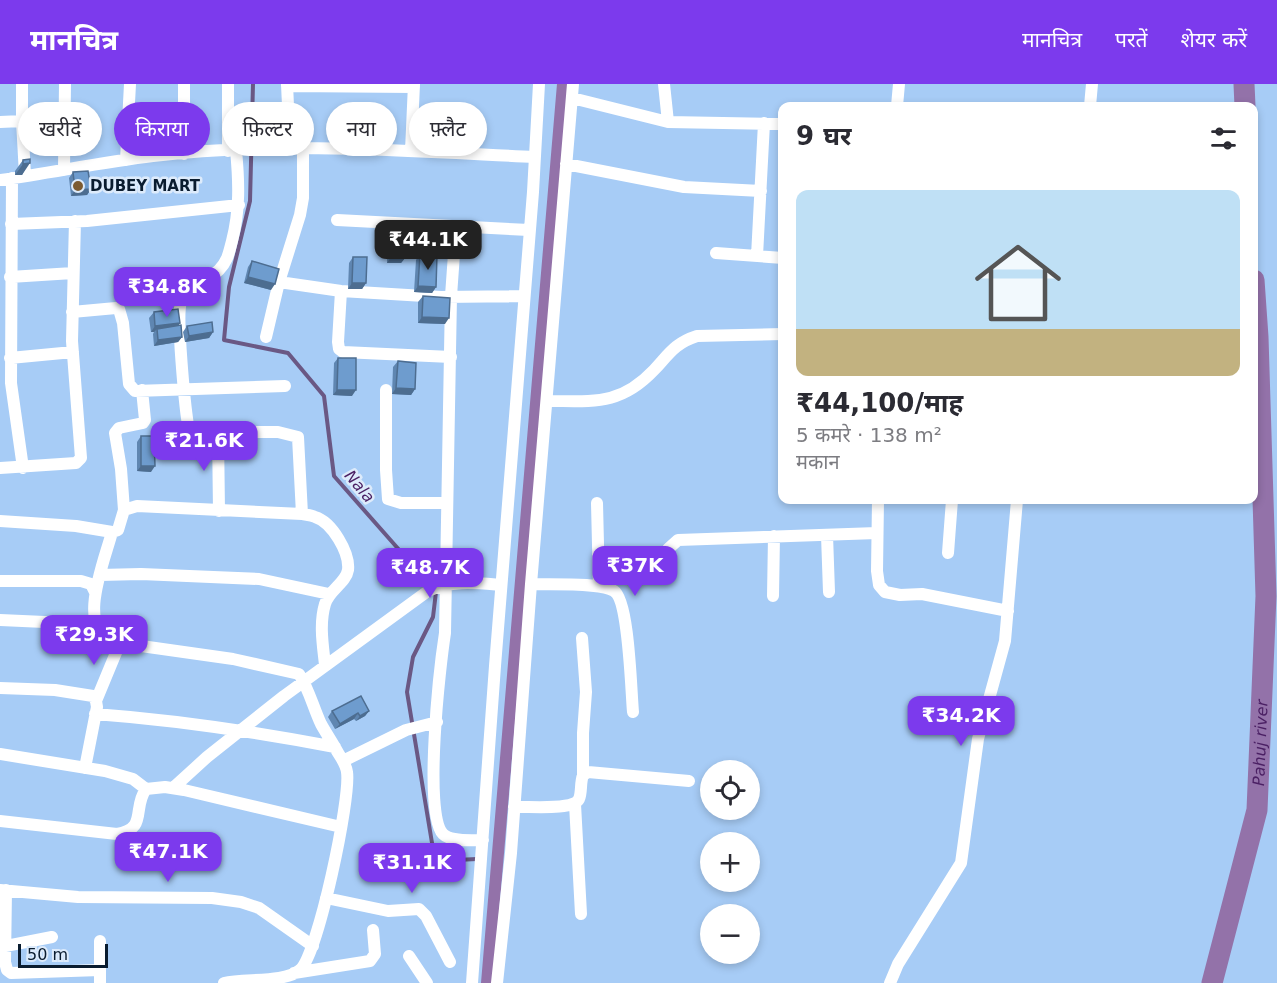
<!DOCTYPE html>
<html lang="hi">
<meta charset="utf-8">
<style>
body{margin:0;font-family:"DejaVu Sans","Noto Sans Devanagari",sans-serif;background:#f7f7f7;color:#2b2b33;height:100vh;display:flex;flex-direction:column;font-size:22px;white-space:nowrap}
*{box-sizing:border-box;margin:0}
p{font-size:20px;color:#7c7c81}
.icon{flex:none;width:33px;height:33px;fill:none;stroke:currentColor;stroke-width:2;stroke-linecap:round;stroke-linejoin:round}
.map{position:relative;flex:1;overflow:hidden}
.side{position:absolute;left:778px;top:18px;width:480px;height:402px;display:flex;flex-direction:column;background:#fff;border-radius:12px;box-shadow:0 3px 9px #0003}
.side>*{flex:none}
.hud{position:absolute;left:18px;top:18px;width:570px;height:54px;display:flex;gap:12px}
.buttons{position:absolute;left:700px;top:676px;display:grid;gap:12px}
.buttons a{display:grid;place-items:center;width:60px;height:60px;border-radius:50%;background:#fff;box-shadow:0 3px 9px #0003;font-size:30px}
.scale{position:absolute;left:18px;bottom:15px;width:90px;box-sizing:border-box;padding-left:6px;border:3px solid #0a1c2f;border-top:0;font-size:16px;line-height:21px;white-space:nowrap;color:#0a1c2f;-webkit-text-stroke:4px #ddebfb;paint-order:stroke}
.price{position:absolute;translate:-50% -51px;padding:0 14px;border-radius:12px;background:#7c3aed;color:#fff;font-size:20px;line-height:39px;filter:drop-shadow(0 2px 3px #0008)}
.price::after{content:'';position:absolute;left:50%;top:36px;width:18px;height:14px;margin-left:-9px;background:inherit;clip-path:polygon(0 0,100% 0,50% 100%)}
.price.current{background:#222;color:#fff}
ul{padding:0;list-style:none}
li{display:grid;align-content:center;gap:12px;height:318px;padding:0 18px}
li+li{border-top:2px solid #e1e1e2}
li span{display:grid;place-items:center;height:186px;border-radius:12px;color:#555}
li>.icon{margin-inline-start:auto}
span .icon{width:108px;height:108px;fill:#fffc;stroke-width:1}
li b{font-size:26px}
h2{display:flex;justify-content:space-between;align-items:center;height:72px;padding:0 18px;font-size:26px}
.pill{padding:0 21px;border-radius:27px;background:#fff;box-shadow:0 3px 9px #0003;font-size:21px;line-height:54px}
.pill.current{background:#7c3aed;color:#fff}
header{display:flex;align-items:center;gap:36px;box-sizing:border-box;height:84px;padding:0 30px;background:#7c3aed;color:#fff}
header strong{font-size:28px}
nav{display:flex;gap:33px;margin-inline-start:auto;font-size:21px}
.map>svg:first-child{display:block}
</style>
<header>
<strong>मानचित्र</strong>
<nav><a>मानचित्र</a><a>परतें</a><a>शेयर करें</a></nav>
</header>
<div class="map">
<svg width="1277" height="899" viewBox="0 0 1277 899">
<rect width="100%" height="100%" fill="#a7ccf6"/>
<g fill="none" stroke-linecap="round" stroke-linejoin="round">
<!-- stream -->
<path stroke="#6a5884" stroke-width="4" d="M253 0 250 117 229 203 224 256 288 269 324 312 334 392 431 502
M436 508 433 533 413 573 407 608 435 777 477 775"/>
<!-- canal -->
<path stroke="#9372a9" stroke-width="12" d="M487 899 563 0"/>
<!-- river -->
<g stroke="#9372a9" stroke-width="21">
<path d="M1244 0 1245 22"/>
<path id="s1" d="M1212 899 1257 726 1266 512 1258 253 1254 196"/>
</g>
<!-- minor -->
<path stroke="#fff" stroke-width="12" d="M22 0V37L25 91
M287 0 290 65
M664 0 668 38
M287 2 414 3
M572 14 668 38 783 40
M897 22 899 0
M1090 22 1092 0
M0 38 22 37
M236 66C239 98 240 126 232 157 229 168 228 177 219 186 210 194 186 208 181 218 176 232 185 322 188 341L189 346 196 348H278L298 353 302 430
M228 67V0
M411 67 414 0
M184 70V0
M126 76 130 0
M566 80 684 103 761 107
M64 86 65 0
M12 94 11 299 23 384
M0 96C51 89 102 78 153 72 279 57 408 67 535 73
M337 136 529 146
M11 140 87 137 239 121
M456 142 451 212 445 549C440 581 423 730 443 750 451 758 472 756 483 756
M716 169 783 174
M757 172 764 39
M10 193 73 189
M279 198 341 207 441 213 523 212
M341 207 338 258 339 265 343 268 451 273
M72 228 116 224 119 225 123 239 129 300 135 307 285 302
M266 253 279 198 300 131 303 114V65
M10 274 73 268
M386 306V386L388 415 401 419H446
M548 317C593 317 620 322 654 286 669 270 675 259 697 252L783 250
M218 349 219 427
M0 384 76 379 81 374 72 257 75 137
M878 416 877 487 879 501 885 508 900 511 922 510 1008 527
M597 419 599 502
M124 426 121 385 115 349 119 344 143 339 145 336 142 306
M0 437 76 442 112 448 118 446 124 426 137 422 302 430C306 431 311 431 315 433 332 438 350 469 348 486 346 499 329 506 325 520 319 540 323 562 325 581
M112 448C105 476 75 545 113 558L233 575 299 590C309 605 313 623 321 640 326 649 332 658 337 667 341 674 346 680 347 688 351 714 318 870 300 886 284 899 245 894 224 899
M827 451 829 508
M948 469 952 416
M100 491 141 490 259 495 329 510
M669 491 668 465 678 456 877 449
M0 497H81L91 500 95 508
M531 500C549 501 600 498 614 507 629 516 631 607 633 628
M773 512 774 452
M0 536 67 539 95 543
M582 554 586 608 583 649V691
M0 604 55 606 93 612 96 617 97 623 85 684
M96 617 120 559
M95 630C176 636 256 648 335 663
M0 670 105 687 133 695 146 705
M343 677 406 646 437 638
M173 704 207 673 284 612 428 507C452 496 476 499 501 501
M575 720 581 830
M514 723C527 722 573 727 579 715 582 708 580 699 583 691L588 688 689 697
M0 737 117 750C148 745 132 724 146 705L165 703 184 706 341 743
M0 806 78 813 212 814 241 818 259 824 313 862
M6 806 5 878 7 886 11 889 100 886
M326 814 388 827 419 825 426 832 450 878
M0 863 52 853
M409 872 427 899
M294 889 370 877 375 870 373 846
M100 899V857
M472 899 495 582 533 108 539 0
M497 899 511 769 531 500 573 0
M890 899 898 880 961 779 978 655 1005 557 1017 416"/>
</g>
<!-- wall -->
<path fill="#5f86b1" d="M30 75 22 91H15V87L23 76Z
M73 88 91 105 87 111 71 112 69 94Z
M392 144 405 174 401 179H387L388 150Z
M420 170 436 203 432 209 414 208 416 176Z
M353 173 366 199 362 205H348L349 179Z
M252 177 271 206 244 199 248 183Z
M423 212 445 240 418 239V218Z
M154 228 180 239 178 242 182 253 178 258 154 262 153 250 154 248H151L149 234Z
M187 242 213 248 209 254 185 258 183 248Z
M338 274 352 312 333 311 334 279Z
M398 277 415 305 411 311 392 310 393 283Z
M141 352 151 388 137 387V358Z
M332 627H369L365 632 356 637 354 635 335 645 328 633Z"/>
<!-- shaded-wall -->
<path fill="#4d6d90" d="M30 79 22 91H15L23 80Z
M91 105 87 111 71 112 75 106Z
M391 173 405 174 401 179H387Z
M248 193 275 200 271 206 244 199Z
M352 199H366L362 205H348Z
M418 202 436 203 432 209 414 208Z
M422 233 449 234 445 240 418 239Z
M180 239 176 245H157L154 248H151L155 242Z
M213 248 209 254 185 258 189 252Z
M182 253 178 258 154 262 158 256Z
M396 304 415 305 411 311 392 310Z
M337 306H356L352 312 333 311Z
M141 382H155L151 388 137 387Z
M369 627 365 632 356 637 360 632Z
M358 629 354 635 335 645 340 640Z"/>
<!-- building -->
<path fill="#6e9cce" stroke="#4d6d90" stroke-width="1.5" d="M30 75V79L23 80V76Z
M88 87 91 105 75 106 73 88Z
M392 144 405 145V174L391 173Z
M420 170 437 171 436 203 418 202Z
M353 173H367L366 199H352Z
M252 177 279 185 275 200 248 193Z
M423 212 450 214 449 234 422 233Z
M178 225 180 239 155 242 154 228Z
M212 238 213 248 189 252 187 242Z
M181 241 182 253 158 256 157 245Z
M338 274H356V306H337Z
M398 277 416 279 415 305 396 304Z
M141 352H154L155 382H141Z
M361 612 369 627 360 632 358 629 340 640 332 627Z"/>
<!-- markers -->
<circle fill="#7c5b31" stroke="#ddebfb" stroke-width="2" cx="78" cy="102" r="6"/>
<g text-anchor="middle" stroke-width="5" stroke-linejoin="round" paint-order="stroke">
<!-- poi labels -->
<g font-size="15" font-weight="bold" fill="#0a1c2f" stroke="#ddebfb" text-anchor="start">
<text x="90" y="107">DUBEY MART</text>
</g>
<!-- water labels -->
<g font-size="16" font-style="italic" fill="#4b2064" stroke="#ddebfb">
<text transform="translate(360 402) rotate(50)" y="6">Nala</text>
<text dy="6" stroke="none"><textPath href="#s1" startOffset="246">Pahuj river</textPath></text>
</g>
</g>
</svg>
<div class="buttons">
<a><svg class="icon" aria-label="locate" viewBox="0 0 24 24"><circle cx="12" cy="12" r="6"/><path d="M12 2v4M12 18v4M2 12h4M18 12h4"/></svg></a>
<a>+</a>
<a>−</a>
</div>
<div class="scale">50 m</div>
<b class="price current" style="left:428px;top:187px">₹44.1K</b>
<b class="price" style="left:167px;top:234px">₹34.8K</b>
<b class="price" style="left:204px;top:388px">₹21.6K</b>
<b class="price" style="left:635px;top:513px">₹37K</b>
<b class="price" style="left:430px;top:515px">₹48.7K</b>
<b class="price" style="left:94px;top:582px">₹29.3K</b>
<b class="price" style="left:961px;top:663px">₹34.2K</b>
<b class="price" style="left:168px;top:799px">₹47.1K</b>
<b class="price" style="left:412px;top:810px">₹31.1K</b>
<div class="hud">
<a class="pill">खरीदें</a>
<a class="pill current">किराया</a>
<a class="pill">फ़िल्टर</a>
<a class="pill">नया</a>
<a class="pill">फ़्लैट</a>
</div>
<section class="side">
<h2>9 घर<svg class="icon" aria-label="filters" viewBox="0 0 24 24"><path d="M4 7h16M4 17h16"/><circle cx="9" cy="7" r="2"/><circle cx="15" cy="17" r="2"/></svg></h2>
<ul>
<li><span style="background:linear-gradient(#bfe0f5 75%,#c2b280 0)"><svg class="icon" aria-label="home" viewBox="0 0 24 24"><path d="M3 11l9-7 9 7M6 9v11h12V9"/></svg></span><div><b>₹44,100/माह</b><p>5 कमरे · 138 m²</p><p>मकान</p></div></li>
</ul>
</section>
</div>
